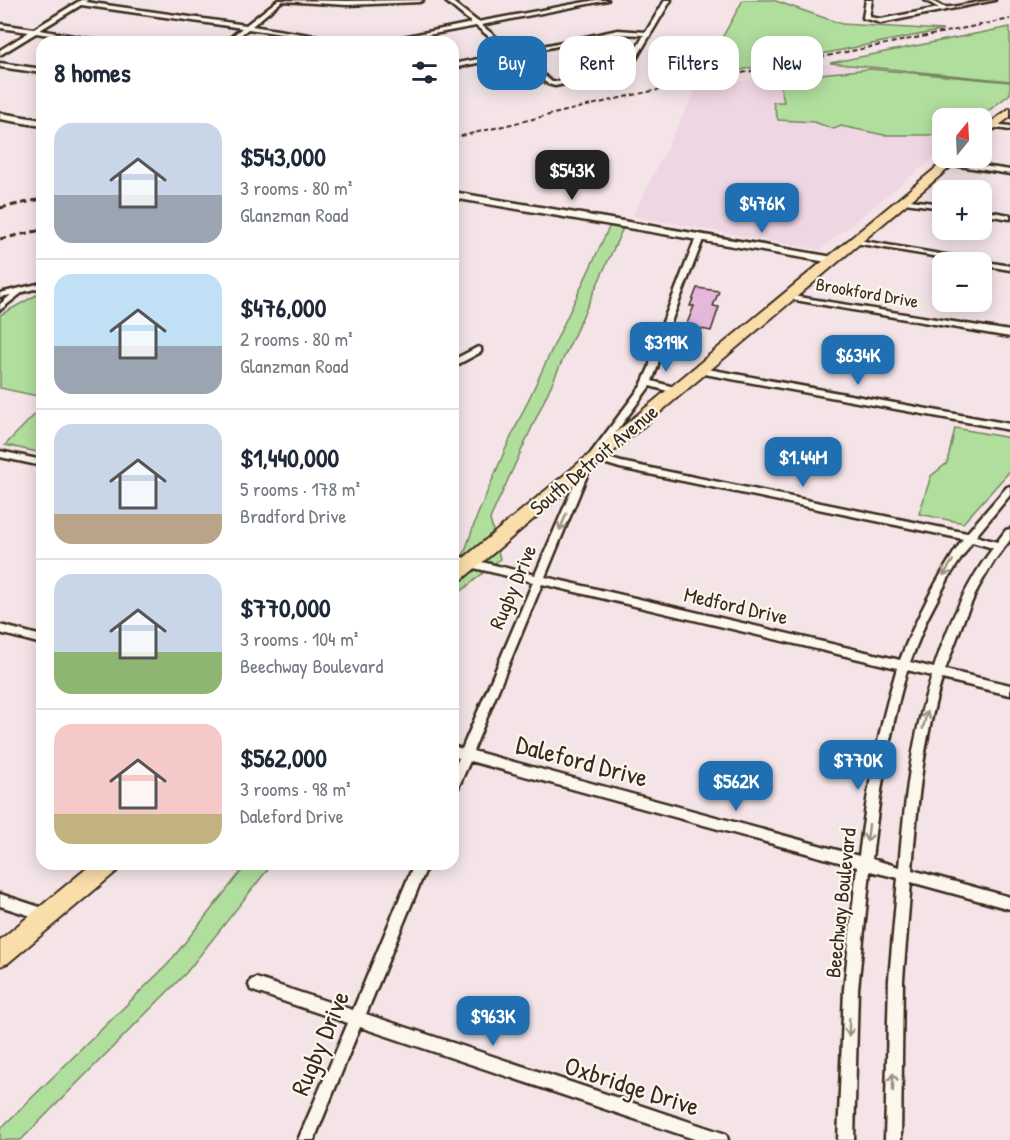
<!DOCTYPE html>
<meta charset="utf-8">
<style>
body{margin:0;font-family:"Patrick Hand",sans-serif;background:#f2f2f3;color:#1f2937;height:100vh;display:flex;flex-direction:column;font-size:22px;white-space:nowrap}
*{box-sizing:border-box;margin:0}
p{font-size:20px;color:#747a83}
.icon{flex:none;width:33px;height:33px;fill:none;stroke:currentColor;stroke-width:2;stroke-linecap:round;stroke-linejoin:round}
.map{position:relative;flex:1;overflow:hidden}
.side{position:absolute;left:36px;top:36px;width:423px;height:834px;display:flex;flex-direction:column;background:#fff;border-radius:18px;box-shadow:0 3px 15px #0003}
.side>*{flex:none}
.banner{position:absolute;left:477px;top:36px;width:442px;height:54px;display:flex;gap:12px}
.needle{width:39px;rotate:18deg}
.buttons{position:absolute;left:932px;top:108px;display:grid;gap:12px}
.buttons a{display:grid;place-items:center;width:60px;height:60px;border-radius:12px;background:#fff;box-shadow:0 3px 15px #0003;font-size:30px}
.price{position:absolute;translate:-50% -51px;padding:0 14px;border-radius:12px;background:#1f6fb2;color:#fff;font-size:20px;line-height:39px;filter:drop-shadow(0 2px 3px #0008)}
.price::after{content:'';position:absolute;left:50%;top:36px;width:18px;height:14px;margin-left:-9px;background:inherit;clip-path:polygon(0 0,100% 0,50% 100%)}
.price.selected{background:#222;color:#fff}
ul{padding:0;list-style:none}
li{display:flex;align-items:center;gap:18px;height:150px;padding:0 18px}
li+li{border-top:2px solid #e0e1e3}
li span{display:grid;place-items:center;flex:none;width:168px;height:120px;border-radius:18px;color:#555}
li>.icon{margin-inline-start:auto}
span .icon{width:72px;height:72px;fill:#fffc;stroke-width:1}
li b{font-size:26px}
h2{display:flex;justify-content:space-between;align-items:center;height:72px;padding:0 18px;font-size:26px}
.pill{padding:0 21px;border-radius:18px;background:#fff;box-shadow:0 3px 15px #0003;font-size:21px;line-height:54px}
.pill.selected{background:#1f6fb2;color:#fff}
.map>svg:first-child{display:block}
</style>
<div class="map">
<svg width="1010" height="1140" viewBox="0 0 1010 1140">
<rect width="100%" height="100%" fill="#f4e4e7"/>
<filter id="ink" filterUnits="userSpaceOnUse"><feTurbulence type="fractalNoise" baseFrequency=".0167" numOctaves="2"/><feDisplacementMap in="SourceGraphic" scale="12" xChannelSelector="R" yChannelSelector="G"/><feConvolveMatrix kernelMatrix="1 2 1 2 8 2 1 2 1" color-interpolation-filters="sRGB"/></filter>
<g filter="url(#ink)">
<!-- built -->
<path fill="#efd6e3" d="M830 63 1010 81V96L981 119 942 118V151L820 250 633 216 695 91Z"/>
<!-- green -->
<path fill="#b0de9d" stroke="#76845e" stroke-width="1.5" d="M743 0H773L842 24 943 30 700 78Z
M1010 27V81L830 63Z
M870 69 1010 82V94L979 118H942V135H884L841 126 834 129 814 122 778 120 773 102H784L780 84 820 74Z
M610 225 623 228 490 519 500 559 453 598V586L477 516 505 450Z
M42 292V397L0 388V315Z
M42 407V453L5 445Z
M955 428 1010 438V471L963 523 919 514 931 476 947 463Z
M247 864H272L186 973 21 1140H0V1129L168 964Z"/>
<!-- building -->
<path fill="#e4b7db" stroke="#3b2a1e" stroke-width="1.5" d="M697 288 719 291 713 306 719 307 711 331 686 326 694 306H690Z"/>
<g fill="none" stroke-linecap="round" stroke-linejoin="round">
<!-- street casing -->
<g stroke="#3b2a1e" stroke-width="5">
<path id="street" d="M81 0H88L85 2 246 25 278 0 347 1 423 0 420 2 347 5 282 1 252 26 353 42H338L248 29 232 42H225L242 28 81 5 40 30 107 42H93L36 33 0 55V50L29 32 0 28V24L34 29Z
M444 0H450L478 22 596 0H608L481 25 515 52 618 30 646 32 665 0H671L633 64 625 71 555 86 548 84 512 56 453 68V64L509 53 476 26 390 42H378L472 23ZM618 34 644 35 628 63 621 69 555 82H552L518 54Z
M866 0H872L869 17 881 19 939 8 925 0C934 0 937 5 944 7 951 9 983 0 995 0L881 23 863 18Z
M0 63 42 69V73L0 67Z
M992 124 1010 126V130L990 127V125Z
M949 161 1010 170V174L947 164 946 163Z
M902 199 942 204V208L905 203 901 201Z
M981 210 1010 215V219L981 214Z
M697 235 704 237 664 340 657 368 652 381 681 389 682 391 678 394 650 386 599 455 621 462 967 533 1007 487 1010 486V495L976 536 997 542 1006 530 1010 529V540L994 561 978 588 964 619 945 670 1010 685V695L942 679C923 741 917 805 912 870L1010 897V909L911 882 903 979 901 1140H885L889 979 898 878 870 871 858 989 854 1140H838L844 989 857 867 470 761 457 790 453 791V771L459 758 453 756V746L462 749 533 582 453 563V555L535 575 582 466 585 465 590 468 545 577 900 660C917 616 937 578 963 539L620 468 594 460 592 458 594 456 591 453 641 386 649 368 656 340ZM972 542 993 548C966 583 948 626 934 668L910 662 927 619 949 577ZM542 584 897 668C878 730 867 792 859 856L473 751ZM907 670 932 676C911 739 905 801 899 867L872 859C879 795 889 733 907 670Z
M852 239 1010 266V270L981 265V262H969L855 243 851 241Z
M42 283V287L23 292 0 310V304L11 295 0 297V293Z
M786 295 1010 331V337L789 299 785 297Z
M478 347 481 348V352L453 367V360Z
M702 368 1010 424V430L699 373 698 371Z
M0 451 42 460V466L0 457Z
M0 625 42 636V644L0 633Z
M414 864H428L366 1014 726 1134 728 1140H697L360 1027 314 1140H298L348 1023 256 992 251 990 249 985 251 980 256 978 353 1010Z
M0 894 52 911 54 915 52 919 47 921 0 906Z"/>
</g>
<!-- secondary casing -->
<g stroke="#3b2a1e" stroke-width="5">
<path id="secondary" d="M0 113 42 120V126L0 119Z
M453 192 833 257 839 260 833 263 453 198Z"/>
</g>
<!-- primary casing -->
<g stroke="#3b2a1e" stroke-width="4">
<path id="primary" d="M1010 108V117L981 139V130Z
M948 158H961L459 582 453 584V567Z
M92 864H120L117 871 8 963 0 966V940Z"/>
</g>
<!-- street -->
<use href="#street" fill="#fbf7ec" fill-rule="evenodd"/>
<!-- secondary -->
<use href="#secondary" fill="#fbf7ec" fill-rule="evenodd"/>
<!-- primary -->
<use href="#primary" fill="#f9deab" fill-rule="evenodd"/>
<!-- rail-far1 -->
<path stroke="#3b2a1e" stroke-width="2" stroke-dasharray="5 3" stroke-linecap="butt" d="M453 138 633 95 1010 19"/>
<!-- rail -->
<path stroke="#3b2a1e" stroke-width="3" stroke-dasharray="7 4" stroke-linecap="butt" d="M0 208 42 199
M0 239 42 230"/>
</g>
<!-- one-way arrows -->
<defs><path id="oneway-shaft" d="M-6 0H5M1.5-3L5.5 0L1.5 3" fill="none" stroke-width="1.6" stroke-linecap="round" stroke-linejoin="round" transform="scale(1.5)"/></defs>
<g stroke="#9b9085">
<use href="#oneway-shaft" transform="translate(563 522) rotate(113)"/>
<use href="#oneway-shaft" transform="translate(948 568) rotate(122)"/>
<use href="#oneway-shaft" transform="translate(925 720) rotate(-76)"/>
<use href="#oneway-shaft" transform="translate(868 833) rotate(97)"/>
<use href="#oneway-shaft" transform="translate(849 1027) rotate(92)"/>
<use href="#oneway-shaft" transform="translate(893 1082) rotate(-90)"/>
</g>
</g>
<g text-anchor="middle" stroke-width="4.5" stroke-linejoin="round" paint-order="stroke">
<!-- far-street labels -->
<g font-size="18" fill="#3b2a1e" stroke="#fbf7ec">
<text transform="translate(867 293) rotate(10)" y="6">Brookford Drive</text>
</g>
<!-- street labels -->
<g font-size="21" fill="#3b2a1e" stroke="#fbf7ec">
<text transform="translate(594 460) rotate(-40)" y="7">South Detroit Avenue</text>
<text transform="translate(513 587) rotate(-67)" y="7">Rugby Drive</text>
<text transform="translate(736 606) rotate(13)" y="7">Medford Drive</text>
<text transform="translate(841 903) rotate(-84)" y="7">Beechway Boulevard</text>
</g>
<!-- near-street labels -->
<g font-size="26" fill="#3b2a1e" stroke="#fbf7ec">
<text transform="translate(582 761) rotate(15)" y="9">Daleford Drive</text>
<text transform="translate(320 1043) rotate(-67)" y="9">Rugby Drive</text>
<text transform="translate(632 1086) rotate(18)" y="9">Oxbridge Drive</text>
</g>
</g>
</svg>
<div class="buttons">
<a><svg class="needle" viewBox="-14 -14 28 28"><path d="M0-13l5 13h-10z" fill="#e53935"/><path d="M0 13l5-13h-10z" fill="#747a83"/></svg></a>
<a>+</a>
<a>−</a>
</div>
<b class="price selected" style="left:572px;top:201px">$543K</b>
<b class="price" style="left:762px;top:234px">$476K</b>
<b class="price" style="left:666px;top:373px">$319K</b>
<b class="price" style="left:858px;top:386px">$634K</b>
<b class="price" style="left:803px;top:488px">$1.44M</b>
<b class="price" style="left:858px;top:791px">$770K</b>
<b class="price" style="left:736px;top:812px">$562K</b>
<b class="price" style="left:493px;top:1047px">$963K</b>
<div class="banner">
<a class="pill selected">Buy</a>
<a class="pill">Rent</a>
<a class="pill">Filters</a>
<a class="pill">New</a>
</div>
<section class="side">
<h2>8 homes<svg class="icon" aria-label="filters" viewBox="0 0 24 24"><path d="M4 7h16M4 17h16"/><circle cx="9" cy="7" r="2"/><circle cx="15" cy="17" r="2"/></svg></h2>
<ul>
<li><span style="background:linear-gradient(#c9d6e8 60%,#9aa5b1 0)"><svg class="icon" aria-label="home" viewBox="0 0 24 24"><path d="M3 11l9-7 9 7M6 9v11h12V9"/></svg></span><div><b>$543,000</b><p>3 rooms · 80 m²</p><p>Glanzman Road</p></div></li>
<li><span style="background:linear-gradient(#bfe0f5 60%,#9aa5b1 0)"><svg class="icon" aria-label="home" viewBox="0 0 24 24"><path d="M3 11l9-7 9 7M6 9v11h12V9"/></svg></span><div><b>$476,000</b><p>2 rooms · 80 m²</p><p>Glanzman Road</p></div></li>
<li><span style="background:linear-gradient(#c9d6e8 75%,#b9a48a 0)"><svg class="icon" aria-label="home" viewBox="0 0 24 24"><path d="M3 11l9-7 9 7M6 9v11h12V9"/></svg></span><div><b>$1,440,000</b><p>5 rooms · 178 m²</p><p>Bradford Drive</p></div></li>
<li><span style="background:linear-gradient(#c9d6e8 65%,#8fb573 0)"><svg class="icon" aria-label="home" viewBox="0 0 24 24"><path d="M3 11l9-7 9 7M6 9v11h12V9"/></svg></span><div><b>$770,000</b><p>3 rooms · 104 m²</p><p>Beechway Boulevard</p></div></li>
<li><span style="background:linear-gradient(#f6c9c9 75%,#c2b280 0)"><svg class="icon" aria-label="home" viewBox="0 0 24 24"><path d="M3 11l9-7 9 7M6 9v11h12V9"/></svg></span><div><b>$562,000</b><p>3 rooms · 98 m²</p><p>Daleford Drive</p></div></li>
</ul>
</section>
</div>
